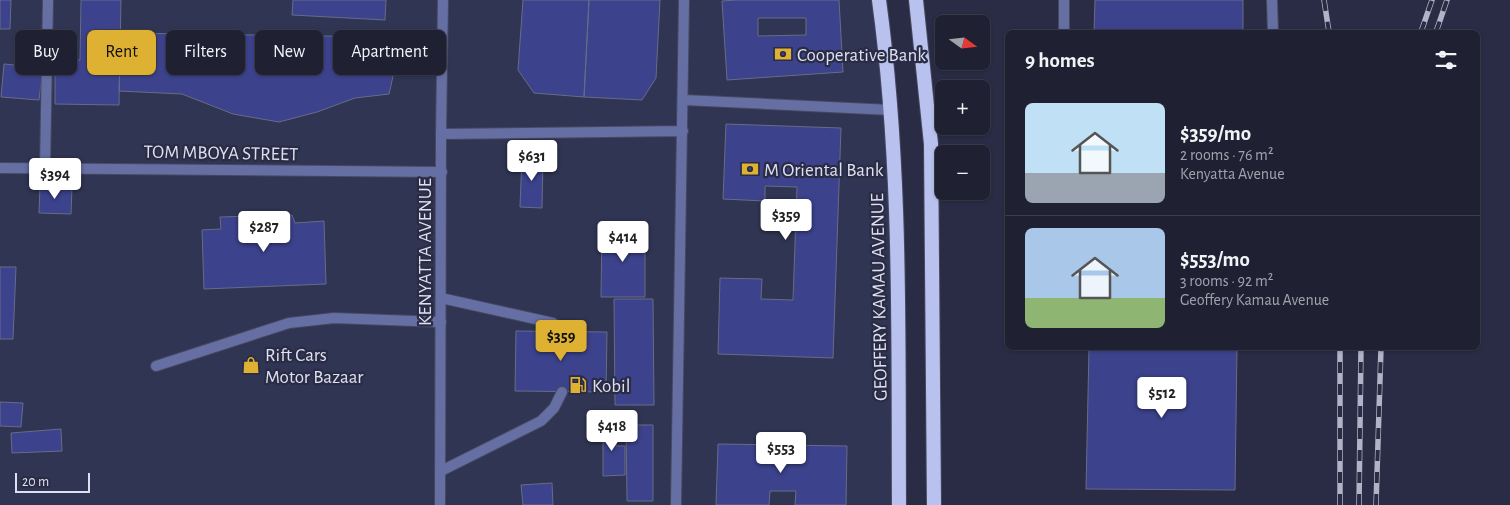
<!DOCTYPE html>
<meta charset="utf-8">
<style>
body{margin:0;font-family:"Alegreya Sans",sans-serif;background:#2c2e3f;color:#f1f3f6;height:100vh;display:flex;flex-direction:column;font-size:19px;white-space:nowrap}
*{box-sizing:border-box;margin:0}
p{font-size:16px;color:#a1a3ac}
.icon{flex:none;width:28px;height:28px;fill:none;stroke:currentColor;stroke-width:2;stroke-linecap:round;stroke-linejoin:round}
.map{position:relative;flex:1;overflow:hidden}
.side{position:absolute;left:1005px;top:30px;width:475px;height:320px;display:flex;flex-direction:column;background:#1f2133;border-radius:8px;box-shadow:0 1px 4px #0004,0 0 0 1px #3c3e4e}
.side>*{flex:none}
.guide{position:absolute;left:15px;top:30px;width:475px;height:45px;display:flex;gap:10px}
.needle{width:32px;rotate:105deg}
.tools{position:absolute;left:935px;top:15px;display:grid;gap:10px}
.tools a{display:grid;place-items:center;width:55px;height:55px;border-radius:8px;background:#1f2133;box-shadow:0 1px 4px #0004,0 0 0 1px #3c3e4e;font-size:25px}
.scale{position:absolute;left:15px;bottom:12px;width:75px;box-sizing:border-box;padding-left:5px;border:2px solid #dde0f0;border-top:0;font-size:14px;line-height:18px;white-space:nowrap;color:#dde0f0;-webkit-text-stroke:4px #292c44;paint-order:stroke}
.price{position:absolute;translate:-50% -42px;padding:0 11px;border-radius:5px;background:#fff;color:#222;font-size:16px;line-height:32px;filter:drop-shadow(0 1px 2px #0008)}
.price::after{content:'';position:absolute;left:50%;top:30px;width:15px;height:11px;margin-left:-8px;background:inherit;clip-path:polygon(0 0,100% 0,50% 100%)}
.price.on{background:#deb133;color:#111}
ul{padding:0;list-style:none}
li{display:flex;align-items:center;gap:15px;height:125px;padding:0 20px}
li+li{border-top:1px solid #3c3e4e}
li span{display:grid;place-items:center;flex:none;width:140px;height:100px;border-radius:8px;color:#555}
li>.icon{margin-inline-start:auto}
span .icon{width:60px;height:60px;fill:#fffc;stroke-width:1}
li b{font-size:21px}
h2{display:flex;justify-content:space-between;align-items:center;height:60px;padding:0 20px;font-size:21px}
.chip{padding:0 18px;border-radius:8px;background:#1f2133;box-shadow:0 1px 4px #0004,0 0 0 1px #3c3e4e;font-size:18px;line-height:45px}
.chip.on{background:#deb133;color:#111}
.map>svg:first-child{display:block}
</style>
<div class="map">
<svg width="1510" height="505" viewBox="0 0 1510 505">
<rect width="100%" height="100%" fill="#292c44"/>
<!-- built -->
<path fill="#303553" d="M0 0H886L899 505H0Z"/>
<!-- building -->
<path fill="#3c428c" stroke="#676c87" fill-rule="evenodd" d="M0 0H11L10 29H0Z
M81 0H121L119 105 55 104V60H80Z
M293 0H386L385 20 292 15Z
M523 0H589L584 97 534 93 518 70Z
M589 0H660L656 78 642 100 584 97Z
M737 0H839L843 72 727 80 722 1ZM758 18H806V35L758 36Z
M1095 0H1243V32H1094Z
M121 33 391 37 395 60 394 72 389 94 355 98 317 112 279 122 233 114 182 94 119 91Z
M4 64 43 68 39 100 1 97Z
M726 124 841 128 833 358 718 354 720 278 762 279 761 299 793 300 797 187 765 186V201L723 199Z
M522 156 543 157 542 208 520 207Z
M40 186 72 187 71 214 39 213Z
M292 215 295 223 324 221 326 284 204 289 202 230 221 229 220 217Z
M602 228H645V297H601Z
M0 267H16L13 339H0Z
M614 299H653L654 405H615Z
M516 331 607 332 606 392 515 391Z
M1089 348H1237L1235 490 1086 489Z
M0 402 23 403 21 427 0 426Z
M603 422H616V446H625V475L603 476Z
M626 425H653V501H627Z
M61 429 62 451 12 453 11 433Z
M718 444 847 446 846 505H795L796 491H770L769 505H716Z
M552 483 553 505H523L521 485Z"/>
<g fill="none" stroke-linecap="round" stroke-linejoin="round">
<!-- service casing -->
<g stroke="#464960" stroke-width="12">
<path id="service" d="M1272 0 1273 32
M1064 32V0
M684 100 891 110
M441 134 683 131
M45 168 48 0
M441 298 553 323 564 332
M156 366 289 323 334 318 441 322
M441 471 541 421 554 408 562 392
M676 505 684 0"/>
</g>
<!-- minor casing -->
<g stroke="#464960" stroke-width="12">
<path id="minor" d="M0 168 442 172"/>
</g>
<!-- tertiary casing -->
<g stroke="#464960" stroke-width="12">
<path id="tertiary" d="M440 505 441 134 443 0"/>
</g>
<!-- trunk casing -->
<g stroke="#464960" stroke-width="16">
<path id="trunk" d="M879 0C902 168 898 336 899 505
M916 0 931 144 934 505"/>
</g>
<!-- service -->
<use href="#service" stroke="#666fa3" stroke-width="10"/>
<!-- minor -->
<use href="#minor" stroke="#666fa3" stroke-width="10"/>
<!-- tertiary -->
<use href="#tertiary" stroke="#666fa3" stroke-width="10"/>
<!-- trunk -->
<use href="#trunk" stroke="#b9c2ef" stroke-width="14"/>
<!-- rail casing -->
<g stroke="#b1b4c6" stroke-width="5.5">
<path id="rail" d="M1324 0 1329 32
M1421 32 1432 0
M1436 32 1447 0
M1340 505V348
M1359 505 1361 348
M1376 505 1381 348"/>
</g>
<!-- rail -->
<use href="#rail" stroke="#292c44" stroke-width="4" stroke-dasharray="11" stroke-linecap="butt"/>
</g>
<!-- icons -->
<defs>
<g id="bank-bare" transform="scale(1.35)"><path d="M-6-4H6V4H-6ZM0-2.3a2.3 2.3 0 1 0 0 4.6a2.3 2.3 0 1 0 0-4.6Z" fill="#deb133" stroke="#292c44" stroke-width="2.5" paint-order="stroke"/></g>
<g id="shop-bare" transform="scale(1.35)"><path d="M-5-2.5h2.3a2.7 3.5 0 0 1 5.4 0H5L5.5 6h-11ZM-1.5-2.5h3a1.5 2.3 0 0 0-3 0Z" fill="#deb133" stroke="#292c44" stroke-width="2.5" paint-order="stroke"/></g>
<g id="fuel-bare" transform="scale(1.35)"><path d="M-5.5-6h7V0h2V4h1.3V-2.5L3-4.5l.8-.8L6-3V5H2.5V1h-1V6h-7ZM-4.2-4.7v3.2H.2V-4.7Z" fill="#deb133" stroke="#292c44" stroke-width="2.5" paint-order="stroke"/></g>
</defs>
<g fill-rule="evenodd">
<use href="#bank-bare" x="783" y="54"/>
<use href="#bank-bare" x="750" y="169"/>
<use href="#shop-bare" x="251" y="365"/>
<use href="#fuel-bare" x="578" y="385"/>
</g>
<g text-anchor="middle" stroke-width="4.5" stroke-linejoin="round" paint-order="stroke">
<!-- poi labels -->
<g font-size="19" fill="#dde0f0" stroke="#292c44" text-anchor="start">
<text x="797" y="61">Cooperative Bank</text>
<text x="764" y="176">M Oriental Bank</text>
<text x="265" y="361">Rift Cars<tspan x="265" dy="22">Motor Bazaar</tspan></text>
<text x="592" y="392">Kobil</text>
</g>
<!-- street labels -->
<g font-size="19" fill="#dde0f0" stroke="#292c44">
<text transform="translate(221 152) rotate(1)" y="7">TOM MBOYA STREET</text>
<text transform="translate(424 252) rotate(-90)" y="7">KENYATTA AVENUE</text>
<text transform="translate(878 297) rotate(-91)" y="7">GEOFFERY KAMAU AVENUE</text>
</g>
</g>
</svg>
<div class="tools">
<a><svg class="needle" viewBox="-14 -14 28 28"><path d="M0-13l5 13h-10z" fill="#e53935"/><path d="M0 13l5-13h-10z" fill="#a1a3ac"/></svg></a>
<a>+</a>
<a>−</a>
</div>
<div class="scale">20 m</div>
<b class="price" style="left:532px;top:182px">$631</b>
<b class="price" style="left:55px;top:200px">$394</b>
<b class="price" style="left:786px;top:241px">$359</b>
<b class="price" style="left:264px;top:253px">$287</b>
<b class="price" style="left:623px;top:263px">$414</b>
<b class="price on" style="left:561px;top:362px">$359</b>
<b class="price" style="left:1162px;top:419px">$512</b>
<b class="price" style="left:612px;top:452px">$418</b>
<b class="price" style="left:781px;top:474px">$553</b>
<div class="guide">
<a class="chip">Buy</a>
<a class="chip on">Rent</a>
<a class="chip">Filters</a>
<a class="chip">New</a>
<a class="chip">Apartment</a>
</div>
<section class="side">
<h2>9 homes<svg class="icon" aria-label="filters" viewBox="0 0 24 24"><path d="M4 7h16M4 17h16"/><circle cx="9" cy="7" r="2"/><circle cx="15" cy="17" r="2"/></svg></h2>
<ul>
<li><span style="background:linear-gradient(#bfe0f5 70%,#9aa5b1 0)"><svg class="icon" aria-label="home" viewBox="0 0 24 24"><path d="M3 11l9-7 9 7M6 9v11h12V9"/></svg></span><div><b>$359/mo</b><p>2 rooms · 76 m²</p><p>Kenyatta Avenue</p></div></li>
<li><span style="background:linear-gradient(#a9c7e8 70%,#8fb573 0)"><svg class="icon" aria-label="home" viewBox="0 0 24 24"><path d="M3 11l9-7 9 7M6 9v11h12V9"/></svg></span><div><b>$553/mo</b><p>3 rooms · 92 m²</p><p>Geoffery Kamau Avenue</p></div></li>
</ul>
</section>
</div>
